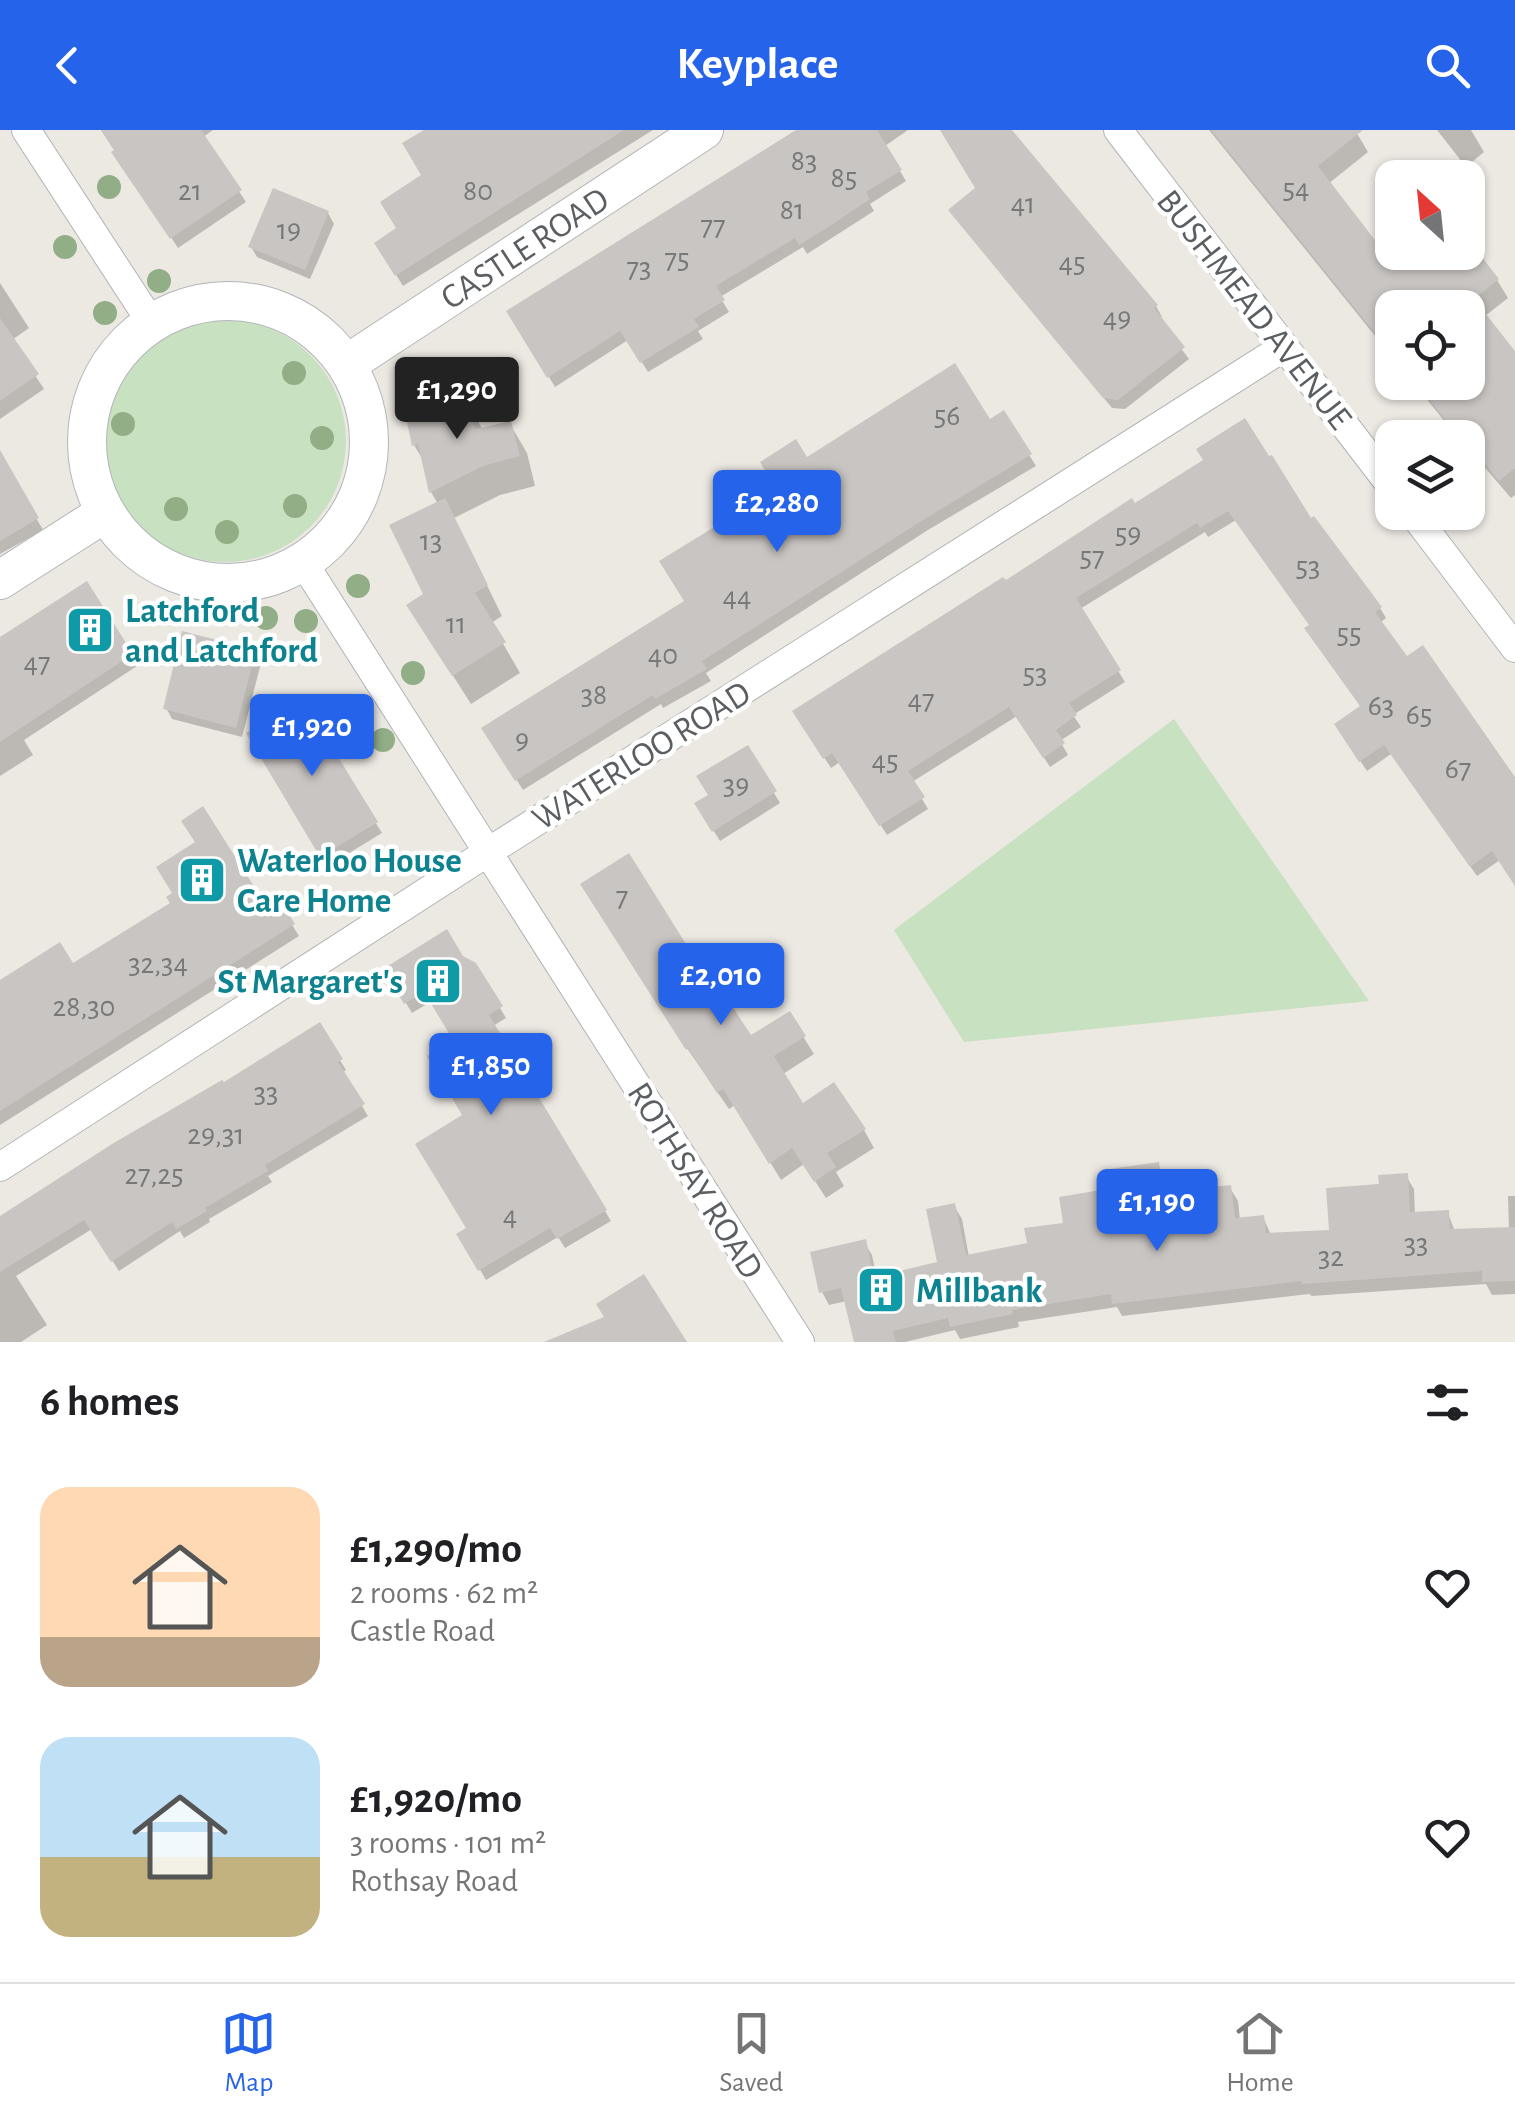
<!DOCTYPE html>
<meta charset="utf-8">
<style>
body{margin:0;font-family:"Alegreya Sans",sans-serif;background:#f2f2f2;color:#202124;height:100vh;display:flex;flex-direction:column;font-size:38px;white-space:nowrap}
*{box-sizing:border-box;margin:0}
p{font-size:32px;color:#757577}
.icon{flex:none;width:55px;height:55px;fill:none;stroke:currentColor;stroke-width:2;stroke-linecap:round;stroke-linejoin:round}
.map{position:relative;height:1212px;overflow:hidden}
.sheet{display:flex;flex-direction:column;background:#fff;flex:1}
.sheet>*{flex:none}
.needle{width:65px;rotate:333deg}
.controls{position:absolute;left:1375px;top:30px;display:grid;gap:20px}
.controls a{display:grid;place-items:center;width:110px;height:110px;border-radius:20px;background:#fff;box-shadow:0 2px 8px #0004;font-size:50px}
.price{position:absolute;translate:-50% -85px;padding:0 22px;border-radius:10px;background:#2563eb;color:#fff;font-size:32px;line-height:65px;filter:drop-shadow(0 2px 5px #0008)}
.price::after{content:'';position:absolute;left:50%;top:60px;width:30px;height:22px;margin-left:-15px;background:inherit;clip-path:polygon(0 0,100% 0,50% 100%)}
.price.on{background:#222;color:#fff}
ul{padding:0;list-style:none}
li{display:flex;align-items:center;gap:30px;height:250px;padding:0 40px}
li span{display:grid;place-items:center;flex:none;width:280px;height:200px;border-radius:30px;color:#555}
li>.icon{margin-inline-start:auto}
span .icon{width:120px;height:120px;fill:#fffc;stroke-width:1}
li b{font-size:42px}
h2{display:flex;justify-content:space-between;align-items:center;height:120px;padding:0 40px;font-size:42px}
header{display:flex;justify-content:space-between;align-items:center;height:130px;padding:0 40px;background:#2563eb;color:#fff;font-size:45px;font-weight:700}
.tab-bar{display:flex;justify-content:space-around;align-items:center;height:140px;border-top:2px solid #e0e0e0;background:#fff;font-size:28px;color:#757577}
.tab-bar a{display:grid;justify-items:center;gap:5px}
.tab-bar .on{color:#2563eb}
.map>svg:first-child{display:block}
</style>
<header><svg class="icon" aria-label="back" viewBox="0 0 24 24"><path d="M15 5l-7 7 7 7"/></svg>Keyplace<svg class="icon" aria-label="search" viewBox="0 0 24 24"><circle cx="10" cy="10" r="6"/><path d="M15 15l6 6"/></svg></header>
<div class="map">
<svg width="1515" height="1212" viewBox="0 0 1515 1212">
<rect width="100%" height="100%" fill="#ece8e2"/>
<!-- green -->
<path fill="#c7e1c1" d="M104 311a121 121 0 1 1 242 0a121 121 0 1 1-242 0Z
M1174 589 1369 871 964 912 894 800Z"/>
<!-- shadow -->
<path fill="#0003" d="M101 0H213L203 7 246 72 178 118Z
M433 0H653L403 156 377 114 399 99 424 46Z
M799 0H908L885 16 906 51 870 74 874 81 835 106 807 124 803 117 720 167 729 182 698 201 703 209 648 242 628 210 555 257 510 182Z
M942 0H989L1156 176 1162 187 1159 189 1189 229 1125 279 1112 278 958 91 978 58Z
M1209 0H1355L1368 22 1328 54 1381 123 1392 114V122L1468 120 1497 150 1508 168 1485 186 1515 225V365L1511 368 1468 318V308H1458L1413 252H1468V178H1392V227Z
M1437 0H1471L1484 22 1466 37Z
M328 83 334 94 310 149 257 127 251 117Z
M0 153 29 198 12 210 44 259 0 289Z
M466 271 483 300 510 294 527 323 535 356 500 365 454 388 502 486 491 493 520 543 471 574 427 505 426 465 438 374 431 362 425 333 414 315 408 285Z
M1003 283 1036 336 928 400 706 543 711 551 663 578 661 574 523 660 484 599 687 472 806 331 989 292Z
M1206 331 1311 392 1380 478 1386 488 1380 493 1406 530 1515 653V754L1500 730 1477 746 1391 624 1367 641 1343 605 1362 578 1311 496 1236 390 1208 407 1205 402 1080 479 1125 552 1073 585 1081 597 1060 611 1068 625 1050 637 1017 586 912 652 928 679 887 705 840 632 831 638 801 592 1005 454Z
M10 342 43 400 0 424V348Z
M86 454 137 536 24 610 33 625 0 646V509Z
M255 522 261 533 242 607 172 589 166 578Z
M304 577 382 703 328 736 249 604Z
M747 618 780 673 720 711 697 674 711 666Z
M275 768 299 806 0 995V860L263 775Z
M461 827 474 835 506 888 493 896 611 1091 565 1118 558 1107 486 1150 460 1105 469 1099 466 986 456 911 432 871 412 883 386 840Z
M700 841 750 909 789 884 814 924 783 944 803 976 864 1000 874 1018 836 1042 844 1056 826 1068 804 1034 781 1050 735 975 729 979 666 888Z
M319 896 346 940 342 943 368 986 268 1046 272 1052 209 1089 210 1092 184 1108 180 1101 119 1141 92 1099 16 1146 47 1195 21 1212H0V1087Z
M1157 1035 1165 1048 1167 1064 1230 1058 1238 1071 1240 1090 1263 1087 1271 1105 1331 1103 1381 1056 1406 1046 1414 1059 1415 1085 1448 1083 1455 1102 1509 1100 1508 1066H1515V1164L1492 1165 1486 1154 1312 1166 1309 1164 1122 1186 1117 1177 1018 1192 1019 1197 960 1209 955 1200 905 1212H856L847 1171 829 1175 822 1162 864 1112 872 1125 877 1149 939 1134 954 1076 962 1089 969 1127 1030 1115Z"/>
<!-- building -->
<path fill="#c9c5c2" d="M101 0H201L242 60 170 109 111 22 114 20Z
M424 0H624L395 146 374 113 396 98 380 72 421 45 402 13Z
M796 0H877L902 40 866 62 870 69 830 96 799 115 795 108 716 156 725 170 694 189 699 197 640 233 620 201 547 248 506 181Z
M940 0H1012L1158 175 1154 178 1185 217 1118 270 1103 268 948 80 975 58Z
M1211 0H1363L1318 36 1384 122H1468L1474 117 1499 149 1474 169 1515 221V338L1499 351 1468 313V308L1455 302 1415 252H1468V174L1462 178H1392V224Z
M273 58 329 81 305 140 248 117Z
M0 188 39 244 0 271Z
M955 233 990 289 1004 280 1032 324 923 390 702 531 707 539 655 569 653 565 515 651 481 598 684 471 659 431 776 359 760 332 796 309 807 327Z
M467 268 475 299 511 291 520 326 483 336 429 363 418 314 412 316 405 283Z
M1245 288 1269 326 1272 325 1311 388 1314 386 1382 477 1375 482 1407 526 1423 515 1515 647V756L1492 721 1470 737 1384 615 1359 632 1334 594 1360 576 1304 498 1309 495 1228 381 1200 398 1197 393 1076 468 1121 540 1069 573 1077 585 1056 600 1065 613 1043 628 1009 577 908 641 925 667 879 696 832 623 823 629 792 581 1003 447 1006 450 1132 368 1135 373 1203 330 1196 319Z
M0 320 39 388 0 411Z
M445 368 488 455 475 463 506 512 452 546 406 475 423 464 389 395Z
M87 451 133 524 0 612V507Z
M182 501 256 520 236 598 163 579Z
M305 573 378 692 320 727 246 603 288 577 291 582Z
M748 615 777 661 712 702 694 673 708 665 696 646Z
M203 676 264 772 276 764 295 794 0 981V850L60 812 73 833 170 773 166 767 172 763 156 737 195 712 181 691Z
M629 723 701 838 705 835 751 905 790 881 806 906 774 926 803 973 834 952 866 999 827 1023 836 1037 814 1052 792 1018 769 1034 723 959 717 963 688 918 686 920 580 754Z
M447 799 463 826 476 833 503 876 489 885 607 1080 557 1109 550 1098 478 1141 456 1104 466 1098 415 1014 462 985 427 926 453 910 424 862 404 874 383 839Z
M320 892 343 929 338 932 365 974 265 1035 268 1041 205 1078 207 1081 176 1099 172 1092 111 1132 84 1090 0 1142V1086L112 1014 222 950 224 952Z
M1159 1032 1163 1062 1231 1055 1235 1088 1264 1085 1266 1103 1329 1100 1326 1058 1379 1054 1378 1045 1408 1043 1410 1082 1449 1080 1450 1099 1515 1097V1151L1482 1152V1141L1302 1154V1151L1112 1174 1111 1164 1012 1180 1013 1184 950 1197 948 1188 893 1201 896 1212H854L841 1158 819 1163 810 1122 866 1109 874 1147 937 1132 926 1079 955 1073 966 1125 1027 1113 1024 1098 1063 1093 1059 1067 1113 1058 1110 1039Z
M644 1144 687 1212H544L604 1187 596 1174Z"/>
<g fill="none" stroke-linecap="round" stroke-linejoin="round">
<!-- street casing -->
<g stroke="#b0b4b6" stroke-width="30">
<path id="street" d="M26 0 151 192
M1118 0 1392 357
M1412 382 1515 518
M303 432 800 1212
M0 1037 488 722 1284 217"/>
</g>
<!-- secondary casing -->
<g stroke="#b2b6b9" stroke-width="40">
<g id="secondary">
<circle cx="228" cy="312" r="141"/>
<path id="s1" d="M347 234 704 0"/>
<path d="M0 450 105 383"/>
</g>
</g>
<!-- street -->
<use href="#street" stroke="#fff" stroke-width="28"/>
<!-- secondary -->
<use href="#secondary" stroke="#fff" stroke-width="38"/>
</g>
<!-- trees -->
<g fill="#91ae87">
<circle cx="109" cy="57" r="12"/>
<circle cx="65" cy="117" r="12"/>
<circle cx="159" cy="151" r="12"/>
<circle cx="105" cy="183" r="12"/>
<circle cx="294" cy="243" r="12"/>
<circle cx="123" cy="294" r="12"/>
<circle cx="322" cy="308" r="12"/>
<circle cx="295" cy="376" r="12"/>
<circle cx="176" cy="379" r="12"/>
<circle cx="227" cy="402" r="12"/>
<circle cx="358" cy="456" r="12"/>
<circle cx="266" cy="488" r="12"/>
<circle cx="306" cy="491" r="12"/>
<circle cx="413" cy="543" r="12"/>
<circle cx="383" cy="610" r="12"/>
</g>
<!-- icons -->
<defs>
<g id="building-square" transform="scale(2.5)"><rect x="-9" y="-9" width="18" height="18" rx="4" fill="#0f9aa8" stroke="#fff"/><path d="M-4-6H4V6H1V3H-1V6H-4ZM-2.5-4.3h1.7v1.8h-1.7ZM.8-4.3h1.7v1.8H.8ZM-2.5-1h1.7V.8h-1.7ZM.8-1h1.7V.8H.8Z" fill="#fff"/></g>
</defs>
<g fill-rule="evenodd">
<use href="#building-square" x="90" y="500"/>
<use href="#building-square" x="202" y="750"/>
<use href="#building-square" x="438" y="851"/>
<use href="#building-square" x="881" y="1160"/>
</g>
<g text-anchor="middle" stroke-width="9" stroke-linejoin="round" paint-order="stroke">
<!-- number labels -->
<g font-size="30" fill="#76787a">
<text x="804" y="40">83</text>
<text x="844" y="57">85</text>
<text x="1296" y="68">54</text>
<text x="190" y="70">21</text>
<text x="478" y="70">80</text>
<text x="1023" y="83">41</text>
<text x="792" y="89">81</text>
<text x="713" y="105">77</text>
<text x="289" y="109">19</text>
<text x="677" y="138">75</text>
<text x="1072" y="142">45</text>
<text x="639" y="147">73</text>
<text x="1117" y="197">49</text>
<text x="947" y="295">56</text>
<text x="1128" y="413">59</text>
<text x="431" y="420">13</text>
<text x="1092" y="436">57</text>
<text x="1308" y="446">53</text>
<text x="737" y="476">44</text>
<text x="456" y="503">11</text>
<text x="1349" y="513">55</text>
<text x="663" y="534">40</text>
<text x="37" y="542">47</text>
<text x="1035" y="553">53</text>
<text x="594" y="574">38</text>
<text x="921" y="579">47</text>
<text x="1381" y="585">63</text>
<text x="1419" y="594">65</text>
<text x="522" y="619">9</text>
<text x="885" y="640">45</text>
<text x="1458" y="648">67</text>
<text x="736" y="664">39</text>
<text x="622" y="776">7</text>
<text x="158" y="843">32,34</text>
<text x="84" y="886">28,30</text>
<text x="266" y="972">33</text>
<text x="216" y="1014">29,31</text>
<text x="154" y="1054">27,25</text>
<text x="510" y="1095">4</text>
<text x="1416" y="1123">33</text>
<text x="1331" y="1136">32</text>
</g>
<!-- street labels -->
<g font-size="35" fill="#5b5f62" stroke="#fff">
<text dy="12" stroke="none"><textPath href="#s1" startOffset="212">CASTLE ROAD</textPath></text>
<text transform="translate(1255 179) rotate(52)" y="12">BUSHMEAD AVENUE</text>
<text transform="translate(641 625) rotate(-32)" y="12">WATERLOO ROAD</text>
<text transform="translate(696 1050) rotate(58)" y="12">ROTHSAY ROAD</text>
</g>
<!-- culture labels -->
<g font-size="35" font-weight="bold" fill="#0d838f" stroke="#fff" text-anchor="start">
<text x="125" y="492">Latchford<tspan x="125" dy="40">and Latchford</tspan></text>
<text x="237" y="742">Waterloo House<tspan x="237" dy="40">Care Home</tspan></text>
<text x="403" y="863" text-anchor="end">St Margaret's</text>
<text x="916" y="1172">Millbank</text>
</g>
</g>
</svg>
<div class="controls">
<a><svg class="needle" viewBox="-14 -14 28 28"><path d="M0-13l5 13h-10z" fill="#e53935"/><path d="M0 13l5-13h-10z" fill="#757577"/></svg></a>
<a><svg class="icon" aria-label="locate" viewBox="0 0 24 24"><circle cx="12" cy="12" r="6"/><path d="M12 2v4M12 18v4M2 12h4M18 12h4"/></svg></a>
<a><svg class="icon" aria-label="layers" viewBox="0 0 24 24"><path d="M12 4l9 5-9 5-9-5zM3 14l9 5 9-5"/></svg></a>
</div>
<b class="price on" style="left:457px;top:312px">£1,290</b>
<b class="price" style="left:777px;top:425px">£2,280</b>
<b class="price" style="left:312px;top:649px">£1,920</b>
<b class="price" style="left:721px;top:898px">£2,010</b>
<b class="price" style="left:491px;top:988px">£1,850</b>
<b class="price" style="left:1157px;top:1124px">£1,190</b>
</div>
<section class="sheet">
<h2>6 homes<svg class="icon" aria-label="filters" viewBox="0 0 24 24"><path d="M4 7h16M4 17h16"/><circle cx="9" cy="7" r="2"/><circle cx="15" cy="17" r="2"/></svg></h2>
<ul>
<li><span style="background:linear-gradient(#ffd9b3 75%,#b9a48a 0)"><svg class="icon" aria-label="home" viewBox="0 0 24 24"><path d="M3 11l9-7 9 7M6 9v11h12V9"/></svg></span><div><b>£1,290/mo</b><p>2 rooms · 62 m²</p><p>Castle Road</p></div><svg class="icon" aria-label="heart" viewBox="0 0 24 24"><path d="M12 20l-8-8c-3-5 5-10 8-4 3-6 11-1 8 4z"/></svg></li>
<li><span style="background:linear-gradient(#bfe0f5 60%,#c2b280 0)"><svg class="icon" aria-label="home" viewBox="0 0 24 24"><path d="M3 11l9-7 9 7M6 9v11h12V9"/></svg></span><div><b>£1,920/mo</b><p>3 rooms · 101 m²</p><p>Rothsay Road</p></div><svg class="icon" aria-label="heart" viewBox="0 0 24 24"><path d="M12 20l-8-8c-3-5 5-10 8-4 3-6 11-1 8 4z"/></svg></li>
</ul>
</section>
<nav class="tab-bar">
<a class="on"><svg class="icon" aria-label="map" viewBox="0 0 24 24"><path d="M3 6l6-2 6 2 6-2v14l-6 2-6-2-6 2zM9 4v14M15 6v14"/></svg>Map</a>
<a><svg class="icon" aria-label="saved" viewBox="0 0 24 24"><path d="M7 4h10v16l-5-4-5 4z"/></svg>Saved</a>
<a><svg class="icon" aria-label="home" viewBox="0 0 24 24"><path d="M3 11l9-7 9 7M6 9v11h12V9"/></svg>Home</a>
</nav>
